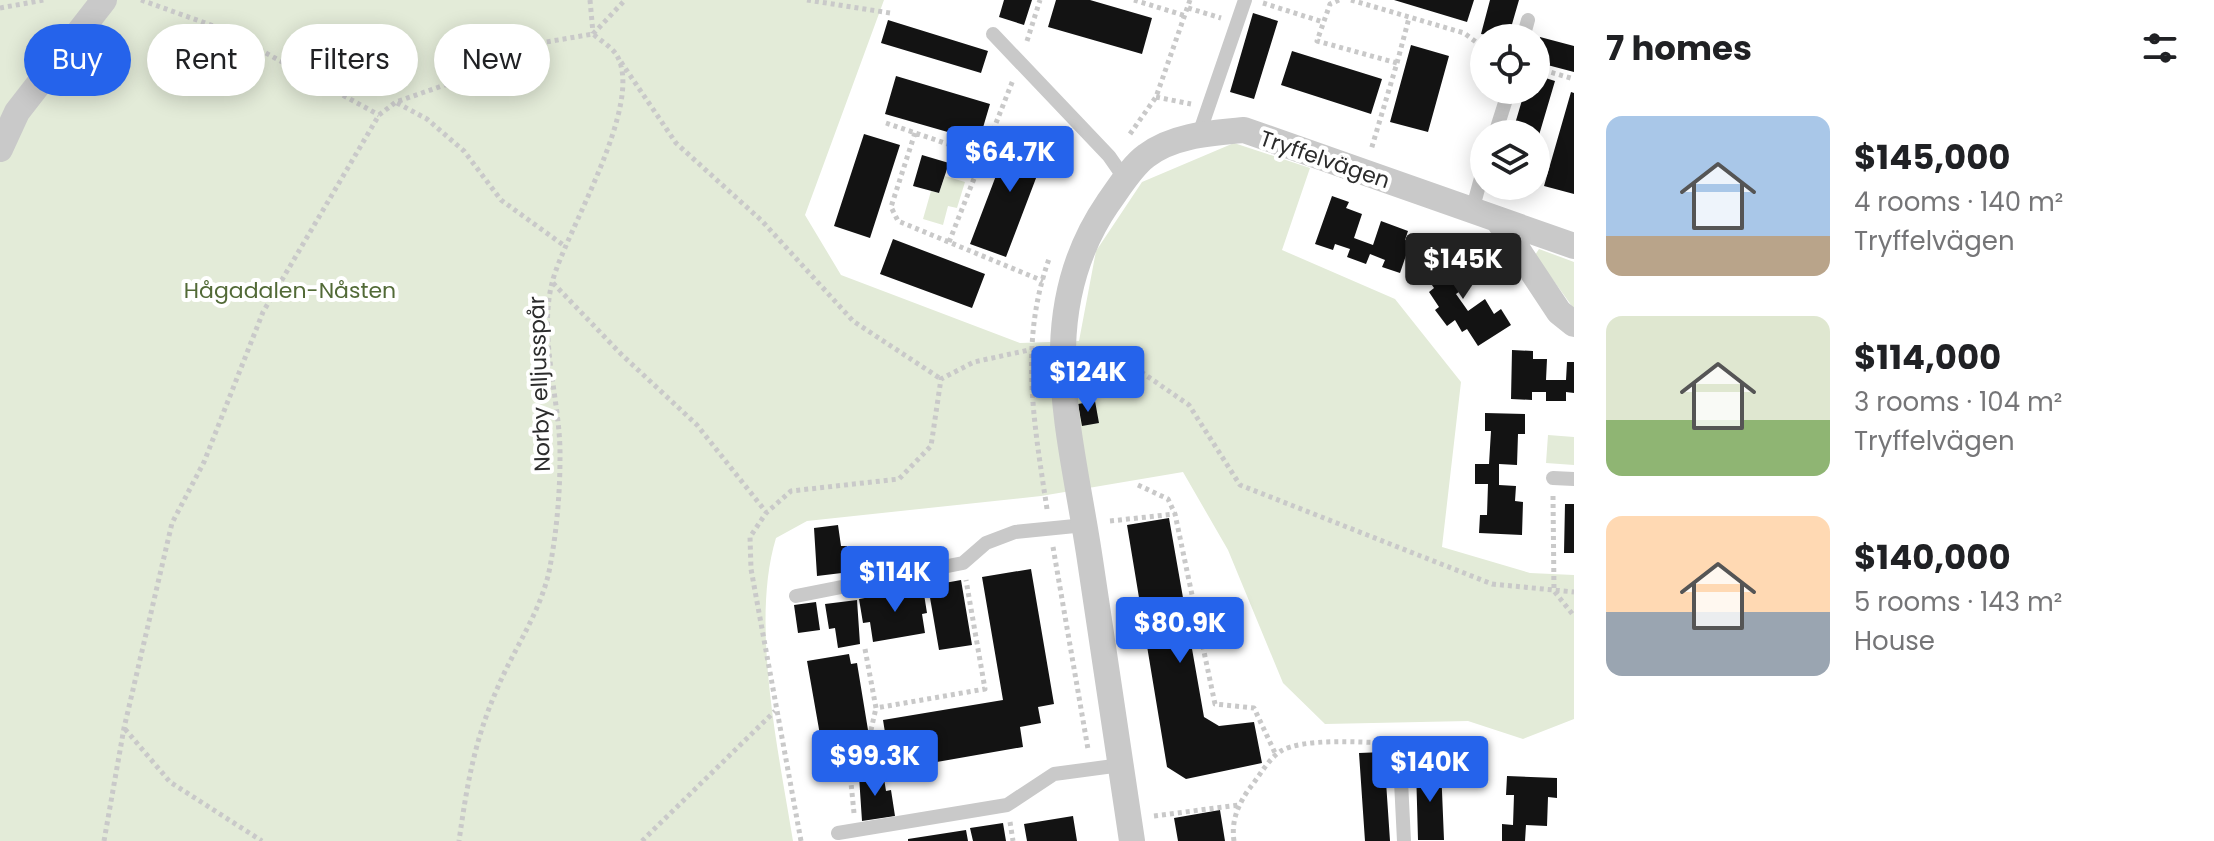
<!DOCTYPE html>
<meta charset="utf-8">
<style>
body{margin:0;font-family:Poppins,sans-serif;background:#f6f6f6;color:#202124;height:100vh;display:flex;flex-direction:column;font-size:30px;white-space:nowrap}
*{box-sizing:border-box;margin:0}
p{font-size:26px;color:#757577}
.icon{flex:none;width:44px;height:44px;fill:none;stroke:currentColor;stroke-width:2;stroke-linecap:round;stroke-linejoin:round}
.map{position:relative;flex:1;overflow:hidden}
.details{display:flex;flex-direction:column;background:#fff;width:640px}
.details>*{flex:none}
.banner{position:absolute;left:24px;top:24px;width:760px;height:72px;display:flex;gap:16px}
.buttons{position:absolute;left:1470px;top:24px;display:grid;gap:16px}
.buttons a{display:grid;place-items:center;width:80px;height:80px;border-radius:50%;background:#fff;box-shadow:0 4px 20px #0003;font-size:40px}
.price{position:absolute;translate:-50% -68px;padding:0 18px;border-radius:8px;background:#2563eb;color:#fff;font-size:26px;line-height:52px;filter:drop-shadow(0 2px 4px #0008)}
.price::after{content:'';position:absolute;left:50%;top:48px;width:24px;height:18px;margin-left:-12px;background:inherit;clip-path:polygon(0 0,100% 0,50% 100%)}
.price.active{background:#222;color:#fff}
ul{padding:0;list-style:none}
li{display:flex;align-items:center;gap:24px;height:200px;padding:0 32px}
li span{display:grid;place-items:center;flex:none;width:224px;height:160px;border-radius:16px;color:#555}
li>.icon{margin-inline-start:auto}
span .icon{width:96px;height:96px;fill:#fffc;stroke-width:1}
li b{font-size:34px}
h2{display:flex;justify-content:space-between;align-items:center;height:96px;padding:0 32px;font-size:34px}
.chip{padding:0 28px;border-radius:36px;background:#fff;box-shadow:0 4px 20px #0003;font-size:28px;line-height:72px}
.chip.active{background:#2563eb;color:#fff}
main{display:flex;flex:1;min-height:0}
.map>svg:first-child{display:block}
</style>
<main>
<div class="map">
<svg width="1574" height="841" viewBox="0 0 1574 841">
<rect width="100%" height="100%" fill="#fff"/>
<!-- green -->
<path fill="#e3ebd8" d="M0 0H884L805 215 841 275 1020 343 1079 341 1096 251 1142 182 1234 143 1310 168 1282 250 1395 299 1461 382 1442 547 1530 573 1574 575V719L1523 739 1468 721 1325 724 1283 683 1228 550 1183 472 1041 496 807 521 776 538C750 623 779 754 793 841H0Z
M945 176 965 182 957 208 948 206 943 225 923 219 931 191 939 193Z
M1539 249 1574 262V309L1535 255Z
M1548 435 1574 437V465L1546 463Z"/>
<!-- building -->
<path fill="#131313" d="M1004 0H1032L1024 25 999 17Z
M1056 0H1090L1152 18 1142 54 1048 27Z
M1394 0H1474L1467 22Z
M1490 0H1519L1508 38 1481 34Z
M1253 13 1278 21 1254 99 1230 92Z
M888 20 988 51 981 73 881 43Z
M1540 37 1574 46V72L1536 62Z
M1411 45 1449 56 1428 132 1390 122Z
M1292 51 1382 79 1371 114 1281 85Z
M1536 75 1555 81 1537 142 1536 134H1512L1525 90H1536Z
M896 76 990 104 979 141 885 114Z
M1571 92 1574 93V194L1544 186Z
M1013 131 1049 144 1006 257 970 244Z
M864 134 900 145 870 238 834 226Z
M922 155 949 163 939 193 913 186Z
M1332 196 1349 202 1346 208 1362 214 1354 238 1373 245 1381 221 1408 231 1405 240 1411 241 1400 273 1382 267 1385 260 1370 254 1366 264 1347 257 1350 249 1335 244 1333 250 1315 244Z
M893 239 985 274 972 308 880 274Z
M1459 251 1470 266 1465 270 1473 282 1456 294 1468 311 1485 299 1494 314 1501 309 1511 325 1478 346 1467 329 1462 332 1455 320 1447 326 1435 310 1439 307 1429 292 1434 288 1425 275Z
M1512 350 1533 351V359H1547L1546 380H1566L1567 362H1574V393L1566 392V401H1546V392H1532V400L1511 399Z
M1095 401 1099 423 1082 426 1078 404Z
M1485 413 1525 414V434H1518L1517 465 1499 464V485L1516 486 1515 501 1523 502 1522 535 1479 533 1480 515H1487L1488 484H1475V464H1489L1491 431H1485Z
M1565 504H1574V553H1564Z
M1169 518 1204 717 1219 726 1254 722 1262 763 1186 779 1167 767 1127 525Z
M838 525 841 546H847L850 572 817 576 814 528Z
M1031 569 1054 704 1038 707 1041 723 1020 727 1023 747 891 770 883 720 1003 700 982 577Z
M961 580 972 645 939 650 928 586Z
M923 588 927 613 922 614 925 633 873 642 870 622 863 623 859 599Z
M857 600 860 644 838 648 835 628 829 629 825 604Z
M816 602 820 630 798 633 794 605Z
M849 654 851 664 857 663 868 730 862 732 864 744 823 752 807 661Z
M1384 752 1390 841H1365L1359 753Z
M1441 767 1444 840H1418L1416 768Z
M883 772 886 791 891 790 895 816 862 821 859 776Z
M1507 776 1557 778V798L1548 797 1547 826 1526 825 1525 841H1502V824L1513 825 1514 795H1506Z
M1220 810 1225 841H1178L1174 818Z
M1073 816 1077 841H1027L1024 824Z
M1003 823 1006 841H973L970 828Z
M966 830 968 841H908V839Z"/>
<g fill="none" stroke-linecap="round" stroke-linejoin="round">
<!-- path -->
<path stroke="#c9c9c9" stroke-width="5" stroke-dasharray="4 4" stroke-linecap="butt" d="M141 0 222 29 379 115
M590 0 593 33
M807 0 890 13
M1134 0 1186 16
M1339 0 1330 4 1317 41 1397 63 1371 150
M1351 0 1464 33 1484 48
M1263 3 1323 22
M0 8 44 0
M1188 8 1221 18
M593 34 625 0
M1027 41 1040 0
M621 62 676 143 762 221 853 321 941 379
M1397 63 1409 18
M1536 68 1574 79
M1156 97 1191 104
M397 103 427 119 464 151 501 200 566 247
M886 123 983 156
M915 133 891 207 898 221 1043 281
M1130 134 1156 97 1190 0
M949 242 1013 80
M553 283 621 354 697 425 766 512
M1088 355 1134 367 1189 405 1240 485 1492 584 1574 592
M1138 485 1168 499 1175 514 1215 704 1254 708 1276 755
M1553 496 1554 591 1574 616
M1047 509C1034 423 1019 343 1049 259
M1110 521 1175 514
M1053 547 1088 749
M865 649 876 708 985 689 966 580
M125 729 170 782 262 841
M854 813 850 773 868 743 876 708
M1154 816 1239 805
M1010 822 1013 841
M104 841 124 728 172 523 204 462 263 312 379 115 396 102 488 70 546 42 593 34C600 40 611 47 616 54 647 102 564 234 552 283 538 339 561 402 560 458 560 491 557 528 551 561 544 608 515 646 497 689 474 742 467 785 459 841
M642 841 775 711
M801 841 751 569 750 537 766 513 791 491 899 479 931 446 941 379 974 362 1038 348
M1234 841C1231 821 1238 805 1249 789 1259 777 1268 759 1281 751 1303 738 1359 742 1385 743L1389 748"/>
<!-- service -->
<path stroke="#c9c9c9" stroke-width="14" d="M993 34 1109 156 1125 179
M1523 38 1528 20
M1199 134 1245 0
M1495 134 1509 90
M1472 211 1484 167
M1553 478 1574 479
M796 596 963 563 986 543 1015 532 1085 525
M1400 761 1404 841
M838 833 1007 805 1054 774 1121 765"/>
<!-- minor -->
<path stroke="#c9c9c9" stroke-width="26" d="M0 149 17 112 104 0
M1498 220 1559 312 1574 324
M1132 841C1118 747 1104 654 1090 560 1072 437 1031 315 1108 203 1119 188 1131 167 1146 156 1173 135 1212 133 1244 130L1574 246"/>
</g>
<g text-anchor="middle" stroke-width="8" stroke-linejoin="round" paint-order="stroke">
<!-- street labels -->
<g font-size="22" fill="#2c2c2c" stroke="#fff">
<text transform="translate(1325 159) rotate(19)" y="8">Tryffelvägen</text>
<text transform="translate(539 384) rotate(-92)" y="8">Norby elljusspår</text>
</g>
<!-- park labels -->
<g font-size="22" fill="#526a37" stroke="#fff">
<text x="290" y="298">Hågadalen-Nåsten</text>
</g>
</g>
</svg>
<div class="buttons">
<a><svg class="icon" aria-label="locate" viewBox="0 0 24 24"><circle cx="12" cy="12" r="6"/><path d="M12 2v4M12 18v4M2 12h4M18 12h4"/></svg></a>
<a><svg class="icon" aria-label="layers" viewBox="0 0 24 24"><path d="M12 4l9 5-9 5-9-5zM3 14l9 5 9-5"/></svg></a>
</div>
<b class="price" style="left:1010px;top:194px">$64.7K</b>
<b class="price active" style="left:1463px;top:301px">$145K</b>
<b class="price" style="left:1088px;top:414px">$124K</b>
<b class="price" style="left:895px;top:614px">$114K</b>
<b class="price" style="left:1180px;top:665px">$80.9K</b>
<b class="price" style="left:875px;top:798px">$99.3K</b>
<b class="price" style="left:1430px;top:804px">$140K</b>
<div class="banner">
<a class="chip active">Buy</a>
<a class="chip">Rent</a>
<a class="chip">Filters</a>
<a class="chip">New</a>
</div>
</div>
<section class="details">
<h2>7 homes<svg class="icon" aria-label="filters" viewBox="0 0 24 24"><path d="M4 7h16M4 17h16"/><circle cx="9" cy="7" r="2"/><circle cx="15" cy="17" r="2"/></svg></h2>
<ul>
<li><span style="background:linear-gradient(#a9c7e8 75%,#b9a48a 0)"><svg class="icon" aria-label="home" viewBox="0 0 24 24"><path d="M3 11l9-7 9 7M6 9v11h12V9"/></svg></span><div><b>$145,000</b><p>4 rooms · 140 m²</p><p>Tryffelvägen</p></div></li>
<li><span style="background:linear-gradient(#dfe7d0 65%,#8fb573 0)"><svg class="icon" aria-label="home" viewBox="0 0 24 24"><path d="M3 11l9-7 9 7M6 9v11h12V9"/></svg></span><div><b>$114,000</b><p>3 rooms · 104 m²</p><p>Tryffelvägen</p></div></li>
<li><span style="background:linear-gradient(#ffd9b3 60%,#9aa5b1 0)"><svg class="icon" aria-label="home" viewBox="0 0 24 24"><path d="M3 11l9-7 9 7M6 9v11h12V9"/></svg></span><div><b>$140,000</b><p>5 rooms · 143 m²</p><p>House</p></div></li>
</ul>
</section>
</main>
